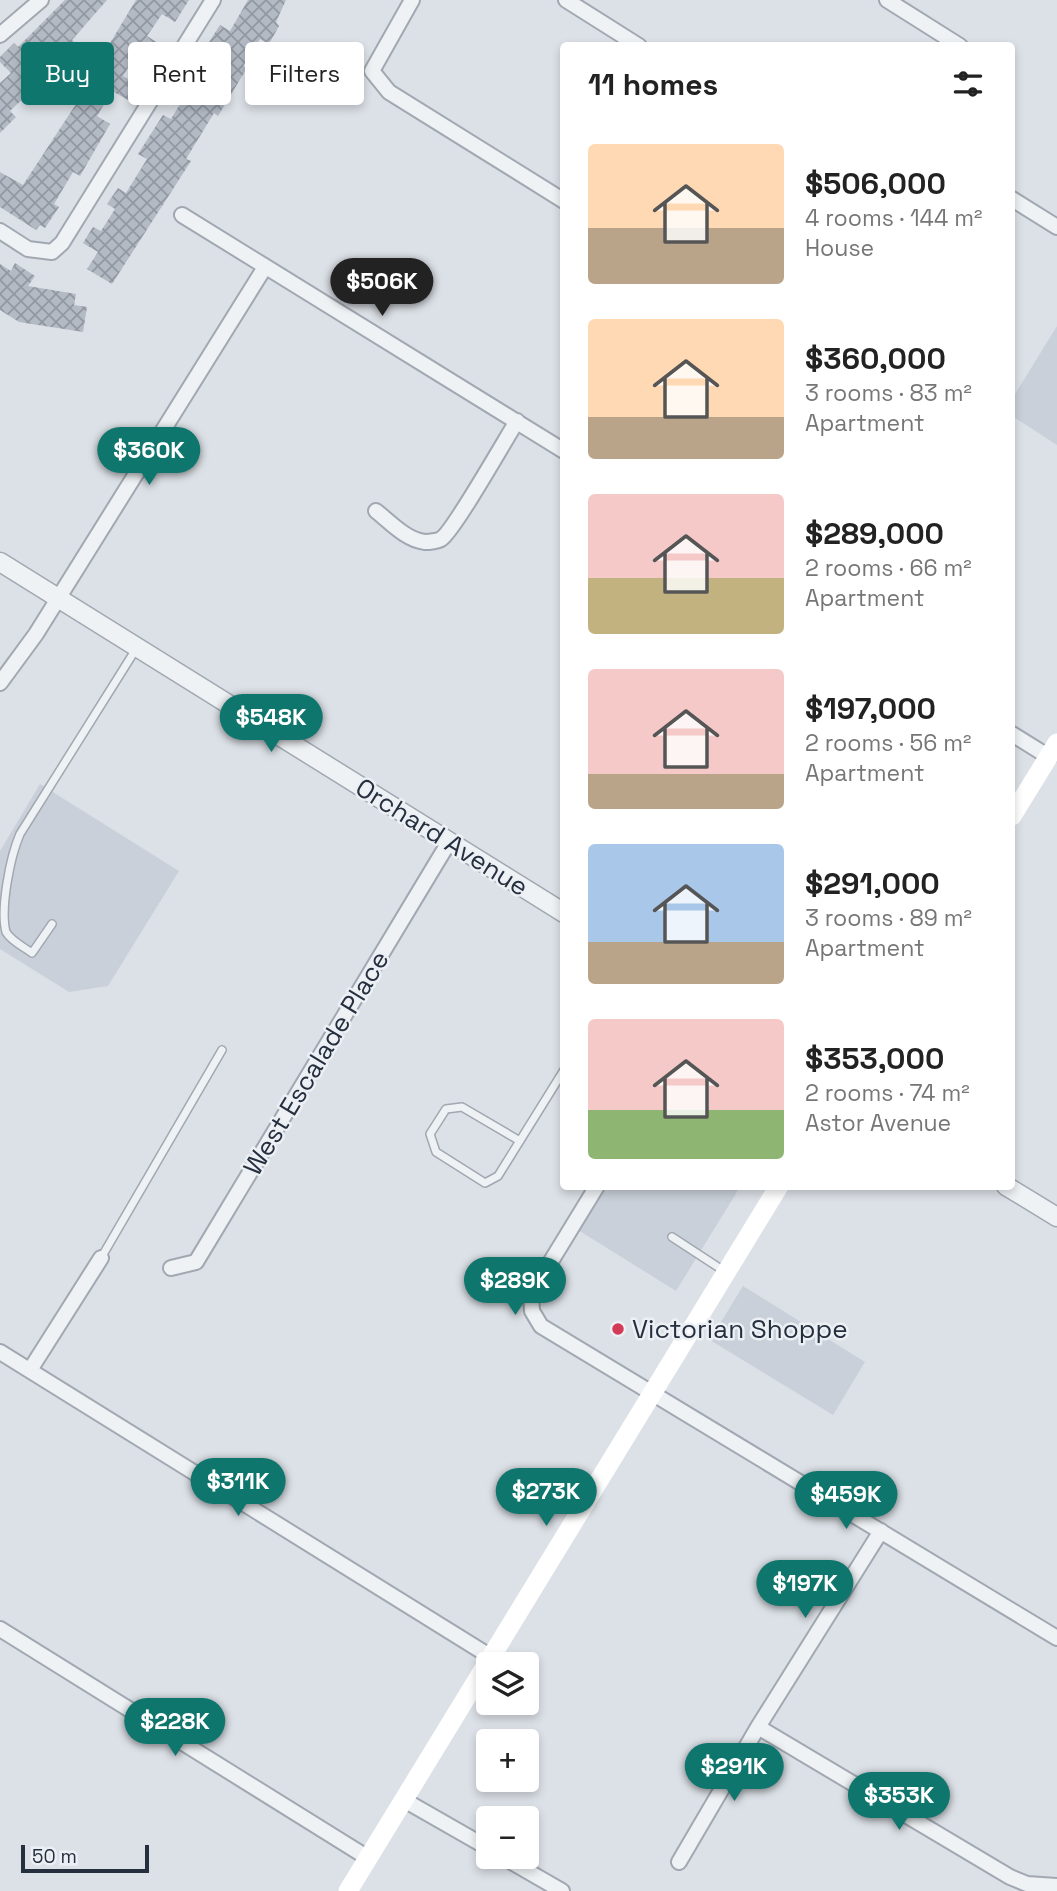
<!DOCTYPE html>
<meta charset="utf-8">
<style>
body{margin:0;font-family:"Space Grotesk",sans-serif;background:#f6f6f6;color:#222;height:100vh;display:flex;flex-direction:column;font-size:26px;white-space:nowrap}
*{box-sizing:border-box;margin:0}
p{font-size:23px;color:#767676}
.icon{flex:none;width:38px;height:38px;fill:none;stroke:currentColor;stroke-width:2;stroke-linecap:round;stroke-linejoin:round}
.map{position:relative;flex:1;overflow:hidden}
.details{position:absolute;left:560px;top:42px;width:455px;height:1148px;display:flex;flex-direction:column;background:#fff;border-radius:7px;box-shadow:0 4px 10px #0003}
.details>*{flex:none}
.top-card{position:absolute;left:21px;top:42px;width:434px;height:63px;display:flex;gap:14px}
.buttons{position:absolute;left:476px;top:1652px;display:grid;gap:14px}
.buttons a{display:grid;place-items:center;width:63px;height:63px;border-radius:7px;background:#fff;box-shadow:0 4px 10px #0003;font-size:35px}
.scale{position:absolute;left:21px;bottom:18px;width:128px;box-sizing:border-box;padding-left:7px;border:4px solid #252f3e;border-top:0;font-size:19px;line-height:24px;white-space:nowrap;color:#252f3e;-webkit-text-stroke:5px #ecf0f5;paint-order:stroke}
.price{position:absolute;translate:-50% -60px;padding:0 16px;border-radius:24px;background:#0f766e;color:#fff;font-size:23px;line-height:46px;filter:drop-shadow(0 2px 4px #0008)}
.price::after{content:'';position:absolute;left:50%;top:42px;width:21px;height:16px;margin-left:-10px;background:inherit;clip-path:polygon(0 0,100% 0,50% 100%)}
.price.selected{background:#222;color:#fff}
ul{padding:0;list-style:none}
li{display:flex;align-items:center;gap:21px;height:175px;padding:0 28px}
li span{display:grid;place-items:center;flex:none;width:196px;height:140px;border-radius:7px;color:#555}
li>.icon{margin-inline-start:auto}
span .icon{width:84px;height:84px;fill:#fffc;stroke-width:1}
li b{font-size:30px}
h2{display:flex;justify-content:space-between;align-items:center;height:84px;padding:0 28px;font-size:30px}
.pill{padding:0 24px;border-radius:7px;background:#fff;box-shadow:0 4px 10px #0003;font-size:24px;line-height:63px}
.pill.selected{background:#0f766e;color:#fff}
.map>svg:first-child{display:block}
</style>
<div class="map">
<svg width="1057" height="1891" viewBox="0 0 1057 1891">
<defs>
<pattern id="building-cross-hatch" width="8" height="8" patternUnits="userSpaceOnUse" patternTransform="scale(1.75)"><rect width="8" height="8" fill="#b3bac4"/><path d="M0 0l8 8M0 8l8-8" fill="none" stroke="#9198a1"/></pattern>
</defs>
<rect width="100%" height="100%" fill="#dce1e7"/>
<!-- built -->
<path fill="#cad0d9" d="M1057 326V445L1012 416V399Z
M40 784 179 871 108 986 69 992 0 949V851Z
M605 1187H740L676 1291 578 1230Z
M743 1286 865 1362 833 1415 710 1340Z"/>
<!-- building -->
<path fill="url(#building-cross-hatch)" d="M65 0H107L72 40 83 50 59 74 54 69 10 111 16 117 0 133V83L11 73 0 62V57L14 43 18 47Z
M136 0H189L175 22 162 14 147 36 161 45 152 60 138 51 123 76 137 84 128 100 112 91 97 116 110 124 80 176 73 172 54 204 59 207 45 228 40 225 36 230 0 207V172L23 185 82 95 80 93Z
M248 0H286L276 22 279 26 269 44 260 39 243 66 247 68 218 116 214 113 186 159 191 161 112 284 87 269 98 252 83 243 93 227 101 231 115 209 107 204 118 188 126 193 147 159 138 154 163 115 171 119 191 86 184 81 220 25 230 31Z
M15 263 35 276 28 286 76 294 74 305 87 307 83 332 19 322 0 310V264L11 271Z"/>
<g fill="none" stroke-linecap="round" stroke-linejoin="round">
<!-- service casing -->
<g stroke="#a1a8b1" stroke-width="10">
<path id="service" d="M52 924 32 953C24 947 11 941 6 932 0 909 10 857 20 834L136 649
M520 1141 462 1107 446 1109 430 1134 436 1152 485 1183 498 1176 564 1070
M672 1237 724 1271
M101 1258 222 1050"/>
</g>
<!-- minor casing -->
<g stroke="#a1a8b1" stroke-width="18">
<path id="minor" d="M412 0 372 71 389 92 564 201
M566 0 639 46
M887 0 960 46
M0 35 41 0
M1012 199 1057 227
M182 215 564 451
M0 231 28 249 52 252 62 243 213 0
M376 511C390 522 406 540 425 542 429 542 438 541 441 539 453 532 505 440 517 421
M0 683 36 634 265 267
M1012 734 1049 757
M597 1186 531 1294 532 1311 541 1326 1057 1638
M171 1268 196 1262 449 842
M0 1352 491 1657
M30 1370 101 1258
M0 1629 368 1858
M758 1727 1010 1877 1027 1884 1057 1886
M404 1800 488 1848
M503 1857 562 1891
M679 1862 758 1727 881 1531"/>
</g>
<!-- tertiary casing -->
<g stroke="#a1a8b1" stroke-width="21">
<path id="tertiary" d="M0 562 564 913
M1006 1186 1057 1217"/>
</g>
<!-- service -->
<use href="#service" stroke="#eff2f5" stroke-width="7"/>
<!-- minor -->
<use href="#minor" stroke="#eff2f5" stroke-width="14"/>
<!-- tertiary -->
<use href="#tertiary" stroke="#eff2f5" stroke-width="18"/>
<!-- secondary -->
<path stroke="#fff" stroke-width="19" d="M1012 816 1057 743
M348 1891 779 1186"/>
</g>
<!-- markers -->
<circle fill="#d33a56" stroke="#ecf0f5" stroke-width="2.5" cx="618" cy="1329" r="7"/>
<g text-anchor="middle" stroke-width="5" stroke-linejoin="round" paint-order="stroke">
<!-- street labels -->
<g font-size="26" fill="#252f3e" stroke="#ecf0f5">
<text transform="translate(442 837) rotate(32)" y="9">Orchard Avenue</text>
<text transform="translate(316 1063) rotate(-59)" y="9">West Escalade Place</text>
</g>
<!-- poi labels -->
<g font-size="26" fill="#252f3e" stroke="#ecf0f5" text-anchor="start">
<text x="632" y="1338">Victorian Shoppe</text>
</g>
</g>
</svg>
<div class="buttons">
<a><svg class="icon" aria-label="layers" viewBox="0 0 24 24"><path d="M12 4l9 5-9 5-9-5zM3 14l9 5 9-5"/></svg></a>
<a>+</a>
<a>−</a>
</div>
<div class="scale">50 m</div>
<b class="price selected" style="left:382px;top:318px">$506K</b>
<b class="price" style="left:149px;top:487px">$360K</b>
<b class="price" style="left:271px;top:754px">$548K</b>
<b class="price" style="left:515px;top:1317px">$289K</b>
<b class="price" style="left:238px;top:1518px">$311K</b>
<b class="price" style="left:546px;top:1528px">$273K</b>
<b class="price" style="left:846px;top:1531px">$459K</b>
<b class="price" style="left:805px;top:1620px">$197K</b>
<b class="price" style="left:175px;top:1758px">$228K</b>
<b class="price" style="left:734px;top:1803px">$291K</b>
<b class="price" style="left:899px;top:1832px">$353K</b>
<div class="top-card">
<a class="pill selected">Buy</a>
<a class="pill">Rent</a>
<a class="pill">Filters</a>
</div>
<section class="details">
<h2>11 homes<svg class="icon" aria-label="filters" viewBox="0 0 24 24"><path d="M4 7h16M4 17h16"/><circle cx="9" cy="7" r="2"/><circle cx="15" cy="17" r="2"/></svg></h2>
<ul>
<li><span style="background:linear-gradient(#ffd9b3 60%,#b9a48a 0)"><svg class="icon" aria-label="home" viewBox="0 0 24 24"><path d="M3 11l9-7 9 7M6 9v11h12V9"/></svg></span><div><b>$506,000</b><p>4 rooms · 144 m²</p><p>House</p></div></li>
<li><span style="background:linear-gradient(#ffd9b3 70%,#b9a48a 0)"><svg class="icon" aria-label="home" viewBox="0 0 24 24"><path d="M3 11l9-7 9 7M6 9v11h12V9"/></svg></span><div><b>$360,000</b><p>3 rooms · 83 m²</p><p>Apartment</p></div></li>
<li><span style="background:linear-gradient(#f6c9c9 60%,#c2b280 0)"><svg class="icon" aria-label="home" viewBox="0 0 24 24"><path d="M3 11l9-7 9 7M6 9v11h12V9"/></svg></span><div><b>$289,000</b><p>2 rooms · 66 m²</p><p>Apartment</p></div></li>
<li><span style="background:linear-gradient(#f6c9c9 75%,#b9a48a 0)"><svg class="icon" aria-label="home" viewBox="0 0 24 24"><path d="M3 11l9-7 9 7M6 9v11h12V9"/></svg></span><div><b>$197,000</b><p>2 rooms · 56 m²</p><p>Apartment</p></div></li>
<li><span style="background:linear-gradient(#a9c7e8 70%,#b9a48a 0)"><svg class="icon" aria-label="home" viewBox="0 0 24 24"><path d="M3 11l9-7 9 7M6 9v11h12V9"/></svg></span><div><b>$291,000</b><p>3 rooms · 89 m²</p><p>Apartment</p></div></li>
<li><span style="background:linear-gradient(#f6c9c9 65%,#8fb573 0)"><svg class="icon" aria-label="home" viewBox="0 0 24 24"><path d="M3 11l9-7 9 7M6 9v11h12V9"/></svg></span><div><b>$353,000</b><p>2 rooms · 74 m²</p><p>Astor Avenue</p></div></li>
</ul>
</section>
</div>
